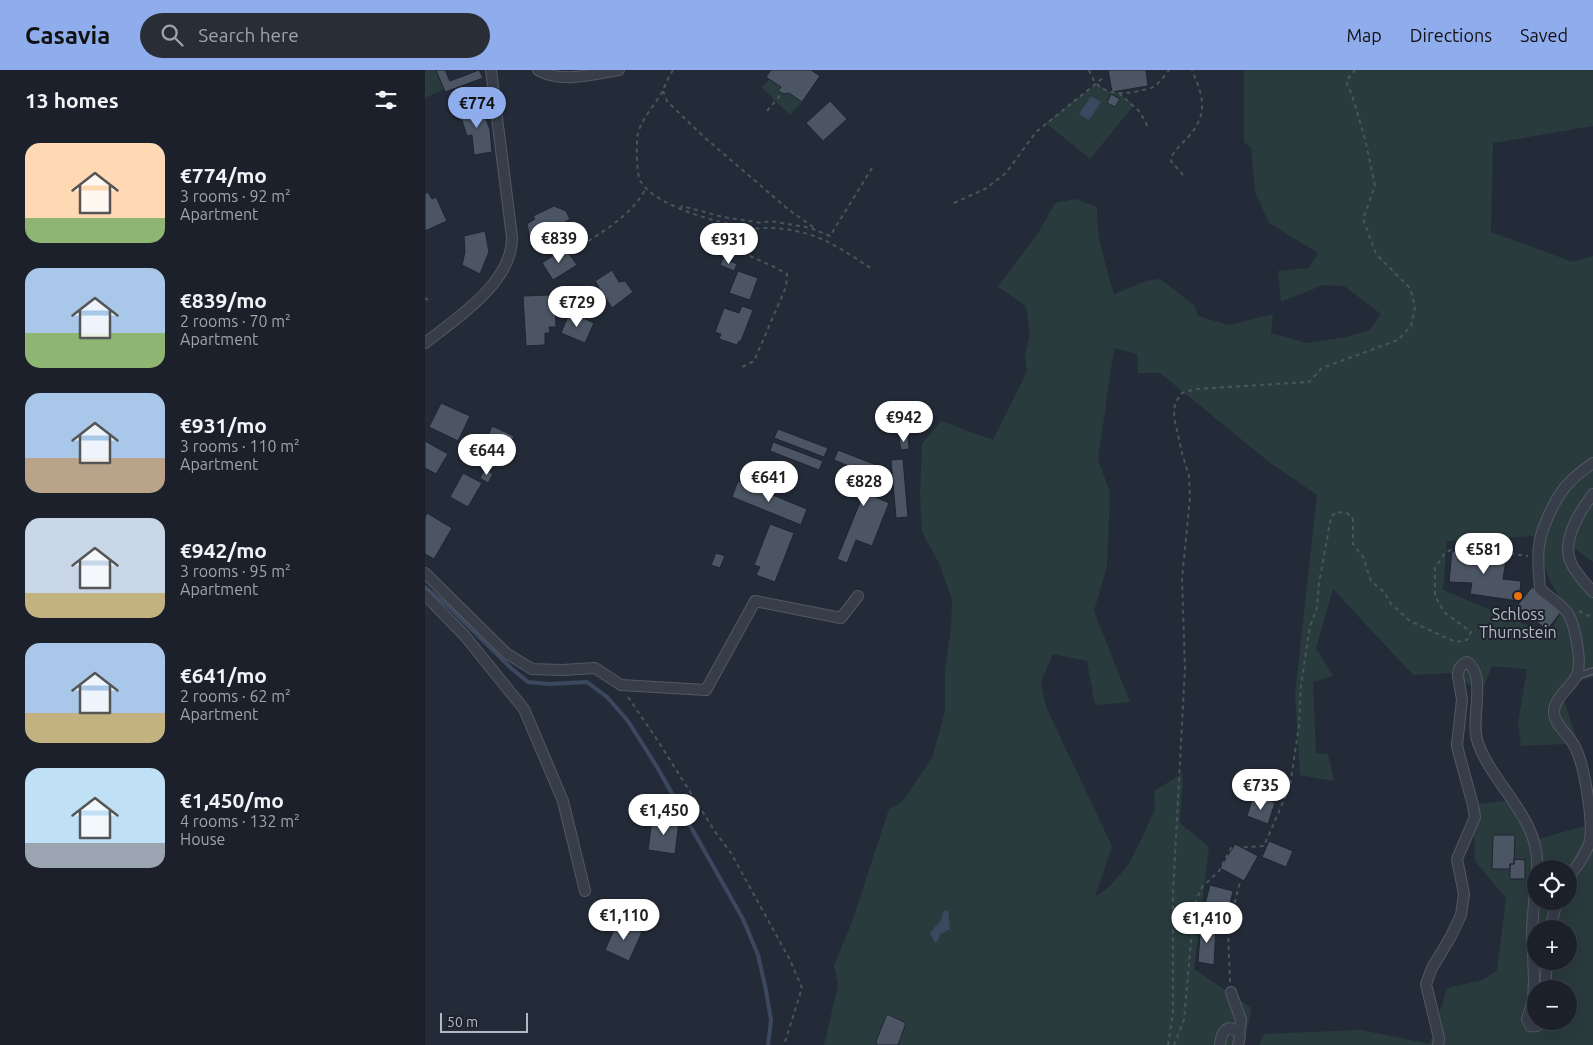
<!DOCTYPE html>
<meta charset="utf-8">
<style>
body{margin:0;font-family:Ubuntu,sans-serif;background:#282d36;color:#f1f3f6;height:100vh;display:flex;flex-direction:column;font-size:19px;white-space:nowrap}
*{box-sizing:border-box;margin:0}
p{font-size:16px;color:#a0a3a8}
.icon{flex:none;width:28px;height:28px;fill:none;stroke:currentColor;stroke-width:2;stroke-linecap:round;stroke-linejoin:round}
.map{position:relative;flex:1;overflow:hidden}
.details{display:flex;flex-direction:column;background:#1b202a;width:425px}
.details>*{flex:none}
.controls{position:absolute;left:1102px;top:790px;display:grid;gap:10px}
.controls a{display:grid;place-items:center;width:50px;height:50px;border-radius:50%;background:#1b202a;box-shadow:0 5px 20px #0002,0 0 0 1px #393e47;font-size:25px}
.scale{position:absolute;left:15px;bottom:12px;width:88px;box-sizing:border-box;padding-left:5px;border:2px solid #b3b8c4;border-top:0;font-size:14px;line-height:18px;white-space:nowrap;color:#b3b8c4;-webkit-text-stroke:4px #1d222d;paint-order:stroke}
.price{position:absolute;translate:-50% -42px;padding:0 11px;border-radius:18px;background:#fff;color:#222;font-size:16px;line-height:32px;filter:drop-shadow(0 1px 2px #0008)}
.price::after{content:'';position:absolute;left:50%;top:30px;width:15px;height:11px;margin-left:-8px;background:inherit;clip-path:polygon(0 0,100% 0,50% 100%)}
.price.selected{background:#8faced;color:#111}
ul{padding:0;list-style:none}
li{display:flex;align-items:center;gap:15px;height:125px;padding:0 25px}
li span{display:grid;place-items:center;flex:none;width:140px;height:100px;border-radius:15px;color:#555}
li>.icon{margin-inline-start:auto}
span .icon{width:60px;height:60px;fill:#fffc;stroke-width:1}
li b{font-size:21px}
h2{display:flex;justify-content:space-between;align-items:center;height:60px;padding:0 25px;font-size:21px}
header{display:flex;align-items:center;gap:30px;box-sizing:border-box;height:70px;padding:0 25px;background:#8faced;color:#111}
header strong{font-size:24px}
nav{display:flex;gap:28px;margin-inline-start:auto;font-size:18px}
.search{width:350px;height:45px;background:#282d36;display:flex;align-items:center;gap:12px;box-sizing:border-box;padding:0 18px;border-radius:28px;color:#a0a3a8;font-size:19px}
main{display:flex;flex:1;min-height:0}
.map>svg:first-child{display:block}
</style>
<header>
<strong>Casavia</strong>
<div class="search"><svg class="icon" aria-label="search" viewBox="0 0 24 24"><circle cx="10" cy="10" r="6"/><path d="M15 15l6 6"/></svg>Search here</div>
<nav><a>Map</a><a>Directions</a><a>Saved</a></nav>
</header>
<main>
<section class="details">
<h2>13 homes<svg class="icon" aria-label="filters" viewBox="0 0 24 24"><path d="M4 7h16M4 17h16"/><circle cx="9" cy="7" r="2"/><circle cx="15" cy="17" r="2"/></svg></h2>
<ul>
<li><span style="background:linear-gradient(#ffd9b3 75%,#8fb573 0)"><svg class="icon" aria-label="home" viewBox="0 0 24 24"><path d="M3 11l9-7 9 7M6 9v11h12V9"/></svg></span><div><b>€774/mo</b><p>3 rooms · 92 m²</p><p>Apartment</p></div></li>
<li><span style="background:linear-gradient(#a9c7e8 65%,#8fb573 0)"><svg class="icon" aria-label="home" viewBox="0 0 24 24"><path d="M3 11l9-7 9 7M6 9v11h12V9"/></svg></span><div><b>€839/mo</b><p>2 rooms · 70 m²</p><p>Apartment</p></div></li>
<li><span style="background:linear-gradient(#a9c7e8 65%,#b9a48a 0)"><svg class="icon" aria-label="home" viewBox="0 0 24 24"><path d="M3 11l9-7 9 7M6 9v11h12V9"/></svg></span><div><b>€931/mo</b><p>3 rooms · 110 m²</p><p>Apartment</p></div></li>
<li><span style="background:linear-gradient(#c9d6e8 75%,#c2b280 0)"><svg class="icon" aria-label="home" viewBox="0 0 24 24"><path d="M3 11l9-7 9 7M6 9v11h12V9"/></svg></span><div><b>€942/mo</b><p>3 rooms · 95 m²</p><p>Apartment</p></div></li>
<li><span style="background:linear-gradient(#a9c7e8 70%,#c2b280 0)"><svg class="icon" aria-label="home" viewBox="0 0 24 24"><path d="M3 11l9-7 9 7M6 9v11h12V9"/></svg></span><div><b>€641/mo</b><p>2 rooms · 62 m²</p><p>Apartment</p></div></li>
<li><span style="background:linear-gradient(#bfe0f5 75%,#9aa5b1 0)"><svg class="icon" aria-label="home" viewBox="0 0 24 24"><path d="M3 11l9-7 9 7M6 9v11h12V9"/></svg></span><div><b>€1,450/mo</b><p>4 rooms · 132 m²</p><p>House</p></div></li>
</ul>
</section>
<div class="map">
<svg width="1168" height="975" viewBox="0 0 1168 975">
<rect width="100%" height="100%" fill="#242b38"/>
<!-- green -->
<path fill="#2a3b3d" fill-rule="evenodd" d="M0 0H11L19 19 0 28Z
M819 0H1168V56L1068 73 1066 162 1148 192 1168 186V492L1147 477 1139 492 1168 526V607L1155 611 1139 631 1152 670 1141 674 1096 676 1093 653 1102 599 1067 596 1057 622 1024 603 988 605 908 519 891 578 908 606 888 612 891 683 903 684 909 711 875 705 870 625 892 425 844 392 735 303H713L712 284 689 278 673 390 685 422 682 497 669 541 705 632 670 635 662 591 628 584 616 612 621 637 687 776 670 827 685 816 704 794 730 740 729 721 758 703 755 753 784 777 769 899 826 938 821 967 818 975H399L413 916 409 896 427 852 464 739 477 732 507 688 520 641V600L526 558 527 530 514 493 497 462 495 426 497 374 516 351 568 370 602 301 600 286 605 264 601 236 573 217 615 160 630 133 650 129 672 137C671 166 681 197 689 224L721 211 735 209 770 236 773 246 804 255 848 244 846 263 881 273 922 267 945 260 956 244 919 216 898 215 856 232 853 201 884 198 893 183 844 153 830 122 826 78 819 72ZM1108 466 1125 511 1140 537 1123 564 1018 520 1022 471Z
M344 9 356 17 354 21 359 24 364 23 377 32 365 45 336 17 341 14Z
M672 13 682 21 694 23 709 35 665 89 621 53Z
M1086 730 1110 770 1163 755 1168 762V975H834L839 964 936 960 1005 974 1022 918 1058 910 1072 900 1081 828 1050 791 1048 735ZM1111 799H1144V831H1111ZM1111 859H1144V891H1111ZM1111 919H1144V951H1111Z"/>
<!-- water -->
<path fill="#3b485f" d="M666 26 676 32 664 50 654 44Z
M523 840 525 859 515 864 514 869 510 873 505 863 516 850 519 841Z"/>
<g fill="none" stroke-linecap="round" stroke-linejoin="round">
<!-- stream -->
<path stroke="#3b485f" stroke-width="4" d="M0 517 22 535 86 598 103 612 124 614 162 612 182 627 203 651 232 697 318 849 333 885 341 920 346 950 343 975"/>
</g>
<!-- building -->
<path fill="#4c5563" stroke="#1f242f" d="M11 0H20L25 11 54 0 58 8 20 22Z
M346 0H386L395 6 377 32 364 23 359 24 353 21 356 17 341 7Z
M683 0H721L723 16 687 22Z
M686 24 695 29 690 37 682 33Z
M405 31 422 49 398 71 381 53Z
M55 33 65 60 67 82 49 85 47 65 42 66 34 41Z
M3 122 7 129 11 127 22 151 0 161V124Z
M129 136 141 141 145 149 120 165 117 161 105 169 102 154 110 149 108 146Z
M60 161 64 182 55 204 37 195 40 182 39 166Z
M158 161 161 165 148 172 146 168Z
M140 178 152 195 128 210 117 193Z
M298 188 312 194 309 201 295 195Z
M187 200 194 212 200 211 208 222 187 238 170 211Z
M313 201 333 208 325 230 304 223Z
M124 225V232H130L131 257H124L125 263H120V275L101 276 98 226Z
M317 236 328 240 316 271H314L312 275 294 269 296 264 290 262 299 238 314 243Z
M145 242 169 253 160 273 136 263Z
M16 333 45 346 33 371 4 357Z
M67 356 89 366 81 385 78 383 76 388 57 380Z
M353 359 403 378 399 387 349 368Z
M483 367 484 379 476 380 474 368Z
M0 371 23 384 11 404 0 398Z
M348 372 398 391 394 400 345 381Z
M413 380 459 398 448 426 464 433 447 476 431 470 422 493 412 489 446 405 409 390Z
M478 389 483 447 471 448 466 390Z
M60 399 68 404 63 413 55 408Z
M38 403 57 413 43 437 25 427Z
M313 411 382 439 376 455 307 427Z
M2 443 27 458 9 489 0 484V447Z
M345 454 369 463 350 512 331 505 335 497 329 495Z
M1054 480H1063L1068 488 1081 490 1078 509 1096 511 1094 531 1045 524 1047 513 1024 512 1027 481 1052 484Z
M291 483 300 486 295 498 286 495Z
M1107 517 1136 542 1122 560 1092 536Z
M827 730 836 732 844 730 850 733 843 754 822 746Z
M227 749 254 752 250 784 223 780Z
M1068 765H1090L1089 794H1085V799H1067Z
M844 771 868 781 861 797 837 787Z
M810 774 833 786 819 811 795 798Z
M1089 789 1100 790V809H1085V794H1089Z
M785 815 808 821 801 851 777 845Z
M193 851 217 862 204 891 180 880Z
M776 852 791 855 789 895 773 892Z
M462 944 481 953 473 975H452L451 971Z"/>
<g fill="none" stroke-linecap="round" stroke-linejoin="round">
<!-- service casing -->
<g stroke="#535863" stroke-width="8">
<path id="service" d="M1152 606 1168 601"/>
</g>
<!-- minor casing -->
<g stroke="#535863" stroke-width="12">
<path id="minor" d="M113 0C136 14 170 4 194 0
M0 273C32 248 88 212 87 167L66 0
M1168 424C1155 441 1136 471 1146 493 1151 504 1160 513 1168 522
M0 503 81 583 107 599 137 600 170 598 196 615 281 620 330 531 416 548 433 526
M0 525 40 566 99 639 138 731 160 821
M1111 807 1107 858 1109 911 1108 930 1102 949 1105 956C1110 957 1115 956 1117 951
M1144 807C1152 796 1161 785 1165 771 1168 750 1160 695 1149 675 1143 664 1130 655 1129 643 1128 629 1145 618 1151 607 1158 595 1150 551 1141 541 1134 533 1123 526 1115 519 1114 505 1112 490 1114 476 1116 458 1130 429 1141 416 1149 407 1158 400 1168 393
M1125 859 1132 831
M1120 919 1122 891
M806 922 816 950 814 962
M795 975C796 967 797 961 804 958L814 962 815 966 813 975
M1013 975 1014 968 1001 914 1007 898 1025 868 1036 845 1039 824 1032 789 1050 747 1048 735 1034 684 1032 675 1037 630 1033 606 1034 599 1038 594 1042 592C1063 606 1044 650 1053 673 1068 716 1116 749 1112 799"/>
</g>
<!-- path -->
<path stroke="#48565a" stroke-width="2" stroke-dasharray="4 4" stroke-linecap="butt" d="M248 0C243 8 240 16 236 24 228 37 217 49 213 63 211 72 211 105 216 112 233 138 297 154 327 158 332 159 337 158 342 158 355 158 370 160 383 164 406 171 427 186 447 199
M664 0C672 25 695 26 717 20 720 20 725 19 728 17 734 14 740 5 744 0
M238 21 242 31 252 41 279 67 364 140 391 159
M694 23 715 42 724 59
M342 41 357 23
M758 105 746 91V88C750 79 758 73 764 66 784 43 778 26 767 0
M529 133 560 119 581 103 611 62 678 8
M255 139 257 136 298 147 337 153 345 151 386 158 405 166 447 98
M303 176 347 196 362 204 361 217 329 291 315 298
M150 180C176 162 206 147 221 118
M0 228 3 230
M1154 541 1168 548
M203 627 233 671 291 763 306 783 365 890 377 918 359 975
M805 912 803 859 815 812
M743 975 748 943V823L760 598 757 508 765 428 764 406 757 383 749 347 750 333 757 323 771 319 884 312 897 298 973 270 986 256 990 237 985 218 951 184 938 149 950 116 940 69 927 25 921 11 930 0
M749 975 759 950 769 836 777 817 794 801 806 778 839 776 865 716 874 656 876 615 879 595 885 556 892 538 894 513 906 447 911 442 922 443 928 449V474L938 487 946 511 959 522 966 534 985 551 1013 564 1031 572 1042 570 1046 562 1019 542 1010 526V498L1020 483 1027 479 1042 480 1063 478 1088 484 1103 486"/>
<!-- service -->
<use href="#service" stroke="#373d49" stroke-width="5"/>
<!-- minor -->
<use href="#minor" stroke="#373d49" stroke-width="10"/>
</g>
<!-- markers -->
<circle fill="#e8710a" stroke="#1d222d" stroke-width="2" cx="1093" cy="526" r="5"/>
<g text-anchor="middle" stroke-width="4" stroke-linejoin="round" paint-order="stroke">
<!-- poi labels -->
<g font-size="16" fill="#b3b8c4" stroke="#1d222d">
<text x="1093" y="550">Schloss<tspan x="1093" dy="18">Thurnstein</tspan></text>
</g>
</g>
</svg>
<div class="controls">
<a><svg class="icon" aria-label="locate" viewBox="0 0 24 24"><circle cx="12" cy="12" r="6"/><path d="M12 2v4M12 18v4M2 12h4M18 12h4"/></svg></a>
<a>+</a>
<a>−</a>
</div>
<div class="scale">50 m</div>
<b class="price selected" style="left:52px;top:59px">€774</b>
<b class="price" style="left:134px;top:194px">€839</b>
<b class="price" style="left:304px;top:195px">€931</b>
<b class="price" style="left:152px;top:258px">€729</b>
<b class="price" style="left:479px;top:373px">€942</b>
<b class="price" style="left:62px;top:406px">€644</b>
<b class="price" style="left:344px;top:433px">€641</b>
<b class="price" style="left:439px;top:437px">€828</b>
<b class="price" style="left:1059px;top:505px">€581</b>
<b class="price" style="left:836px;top:741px">€735</b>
<b class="price" style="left:239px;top:766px">€1,450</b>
<b class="price" style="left:199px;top:871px">€1,110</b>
<b class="price" style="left:782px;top:874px">€1,410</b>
</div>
</main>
